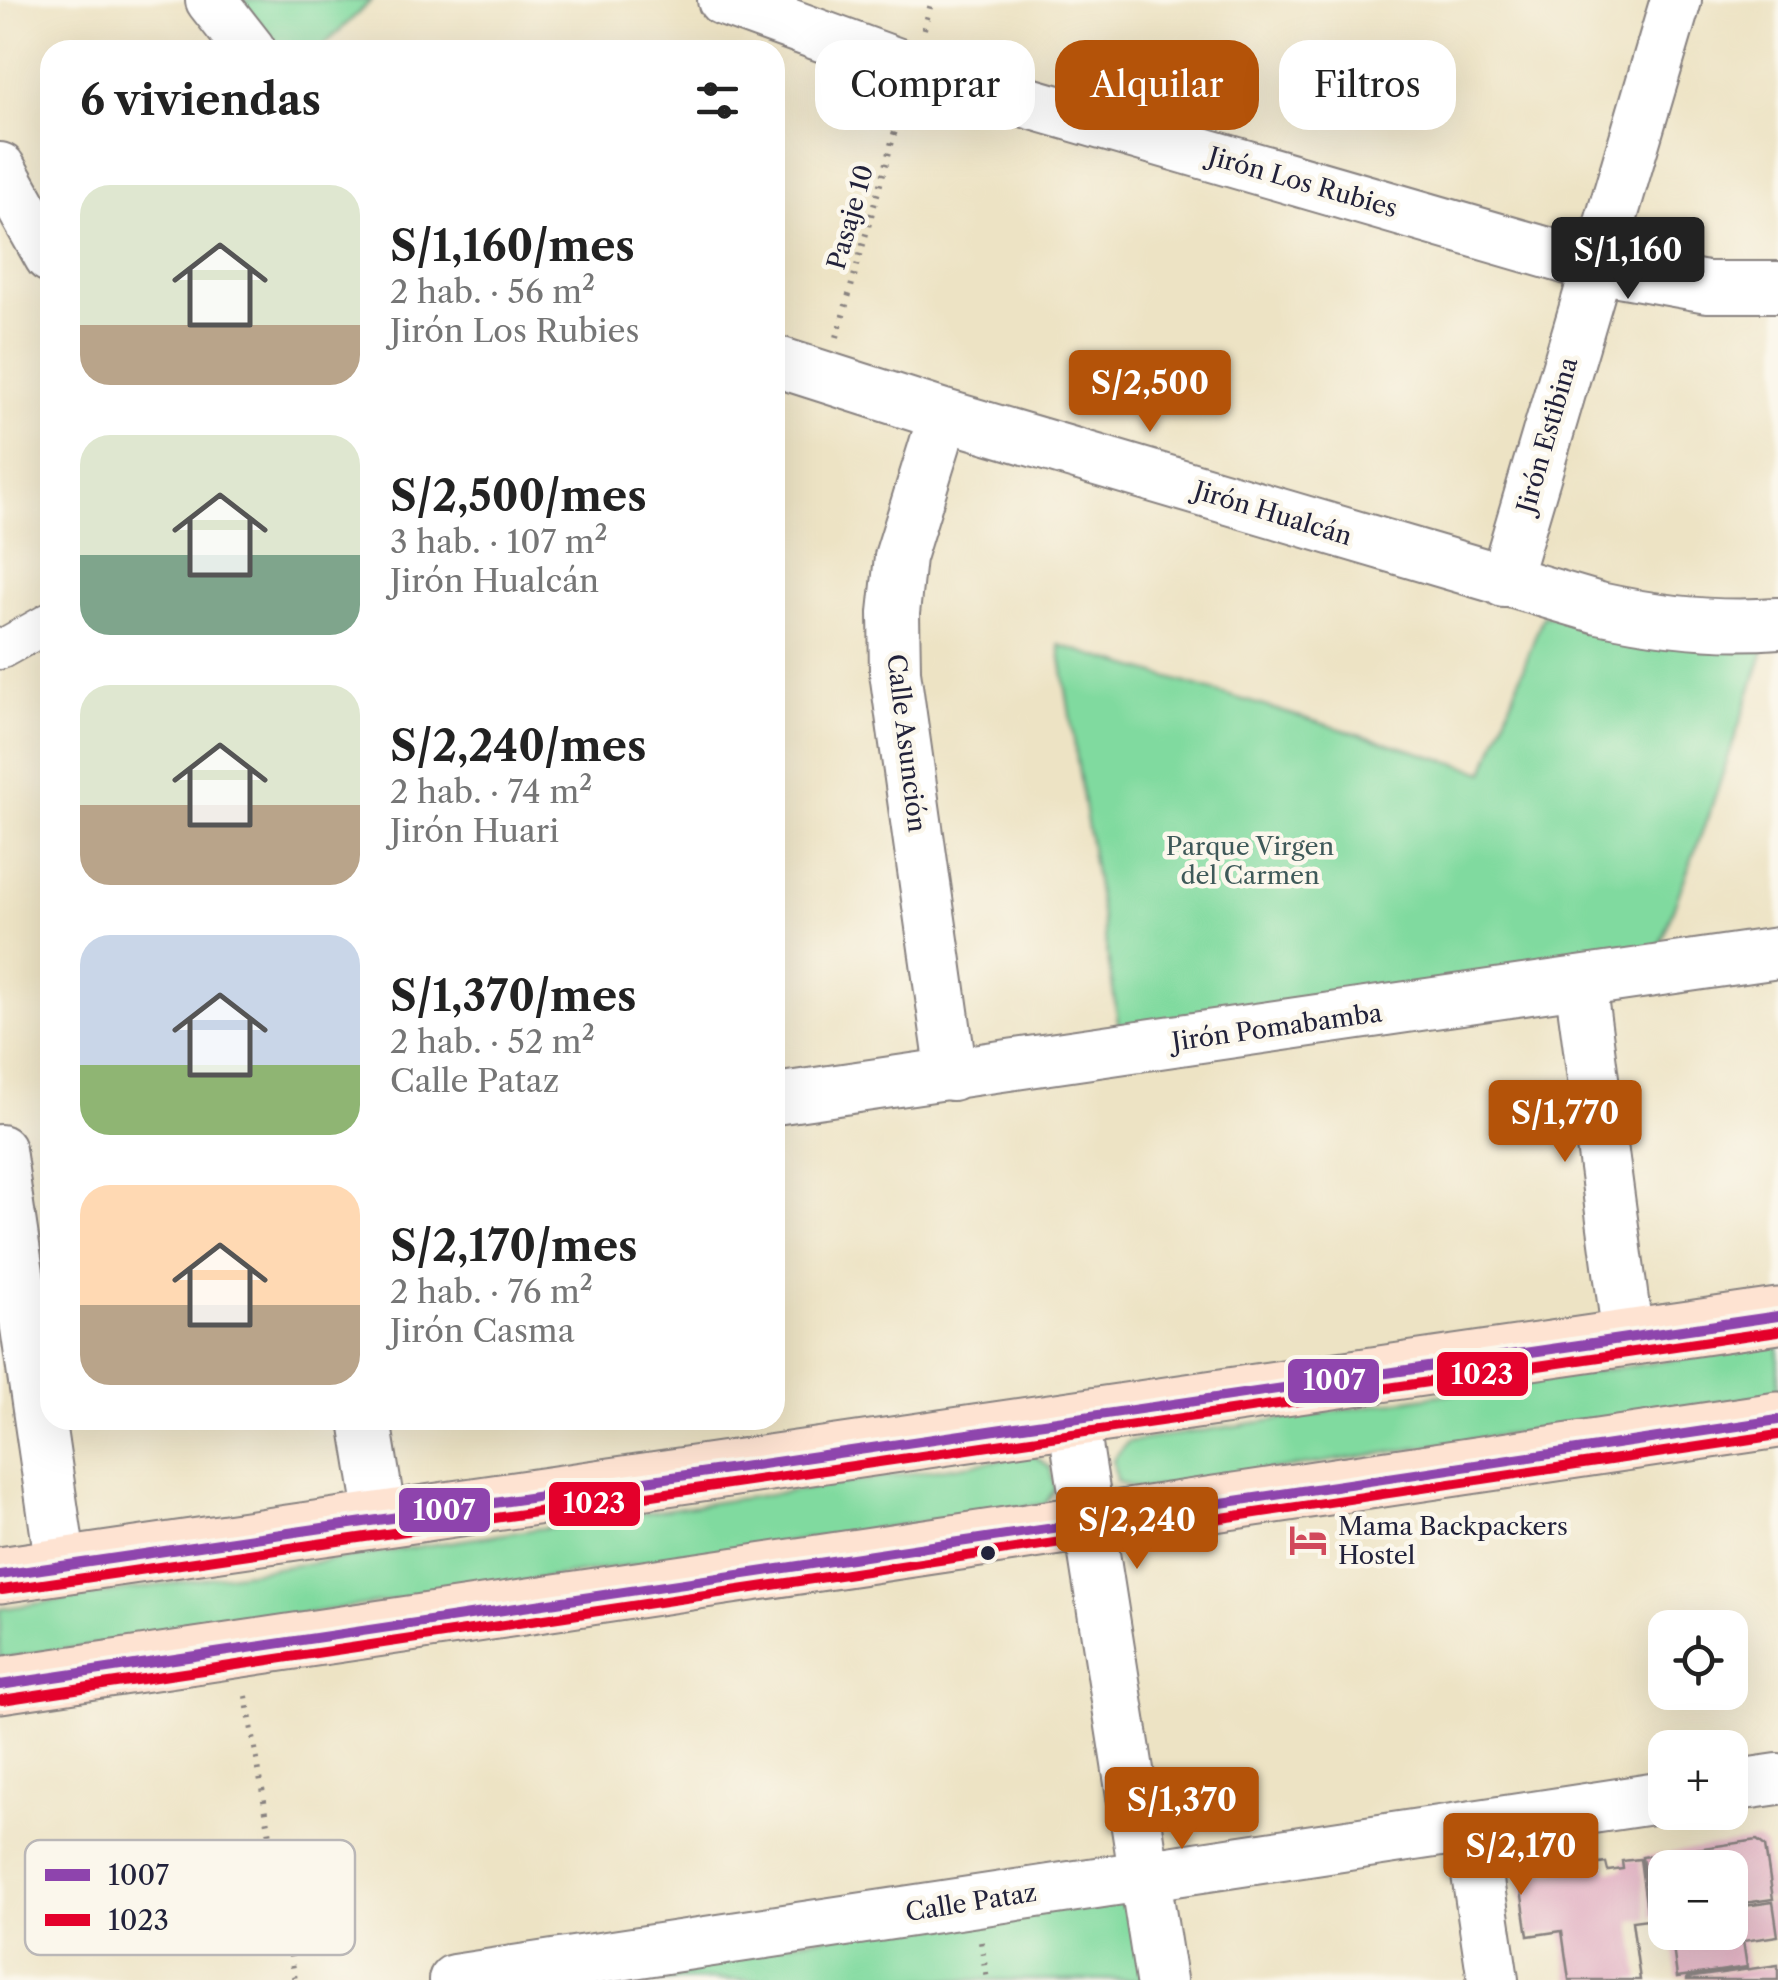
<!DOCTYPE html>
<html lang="es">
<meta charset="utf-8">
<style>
body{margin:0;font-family:"Libre Caslon Text",serif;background:#f6f6f6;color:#222;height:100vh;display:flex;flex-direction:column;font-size:38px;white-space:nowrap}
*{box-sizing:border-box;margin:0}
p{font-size:32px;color:#767676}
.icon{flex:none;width:55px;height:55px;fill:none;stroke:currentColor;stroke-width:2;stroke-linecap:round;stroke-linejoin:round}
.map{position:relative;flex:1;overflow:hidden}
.sheet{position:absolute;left:40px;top:40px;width:745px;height:1390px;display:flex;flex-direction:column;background:#fff;border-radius:30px;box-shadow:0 10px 40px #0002}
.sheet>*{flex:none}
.guide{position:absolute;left:815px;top:40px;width:812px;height:90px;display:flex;gap:20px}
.buttons{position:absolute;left:1648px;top:1610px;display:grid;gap:20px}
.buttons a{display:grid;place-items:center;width:100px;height:100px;border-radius:20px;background:#fff;box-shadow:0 10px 40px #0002;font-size:50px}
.price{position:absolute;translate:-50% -85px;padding:0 22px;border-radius:10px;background:#b45309;color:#fff;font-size:32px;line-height:65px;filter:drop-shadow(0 2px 5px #0008)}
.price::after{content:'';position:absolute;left:50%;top:60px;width:30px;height:22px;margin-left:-15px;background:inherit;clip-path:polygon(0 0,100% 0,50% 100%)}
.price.selected{background:#222;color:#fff}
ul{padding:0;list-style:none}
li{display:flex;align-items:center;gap:30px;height:250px;padding:0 40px}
li span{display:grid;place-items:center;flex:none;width:280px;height:200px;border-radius:30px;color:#555}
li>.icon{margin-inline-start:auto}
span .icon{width:120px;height:120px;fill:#fffc;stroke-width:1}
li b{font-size:42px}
h2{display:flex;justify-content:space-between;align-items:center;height:120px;padding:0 40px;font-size:42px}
.pill{padding:0 35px;border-radius:30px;background:#fff;box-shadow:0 10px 40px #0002;font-size:35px;line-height:90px}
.pill.selected{background:#b45309;color:#fff}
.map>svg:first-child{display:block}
</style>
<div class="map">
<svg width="1778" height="1980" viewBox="0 0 1778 1980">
<rect width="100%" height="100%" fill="#fbf7ec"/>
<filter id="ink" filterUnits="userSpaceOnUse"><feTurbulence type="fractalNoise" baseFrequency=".01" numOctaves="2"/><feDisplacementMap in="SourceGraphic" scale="20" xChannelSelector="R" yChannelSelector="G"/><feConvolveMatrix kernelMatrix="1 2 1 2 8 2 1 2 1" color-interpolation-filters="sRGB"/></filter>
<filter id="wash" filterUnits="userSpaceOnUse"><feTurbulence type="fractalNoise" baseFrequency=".0048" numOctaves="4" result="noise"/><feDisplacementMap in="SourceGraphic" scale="40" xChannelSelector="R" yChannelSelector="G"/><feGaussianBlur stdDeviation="2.25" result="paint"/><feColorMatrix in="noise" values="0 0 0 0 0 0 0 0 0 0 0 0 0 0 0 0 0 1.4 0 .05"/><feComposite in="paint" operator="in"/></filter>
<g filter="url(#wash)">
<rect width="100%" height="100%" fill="#ede3c4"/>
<!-- green -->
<path fill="#80da9f" stroke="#517e6d" stroke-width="2.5" d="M241 0H372L319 50H282Z
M1543 615 1767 642 1713 803 1657 952 1120 1034 1059 645 1485 772Z
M1778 1344V1394L1138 1490 1116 1481 1113 1459 1128 1442Z
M1033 1455 1050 1467 1055 1489 1045 1504 0 1659V1609Z
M1107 1892 1136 1916 1145 1980H549Z"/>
<g id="blocks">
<!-- building -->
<path fill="#dea7bd" d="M1757 1840 1765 1846 1773 1899 1730 1905V1868H1665V1915L1651 1917 1642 1857Z
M1640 1859 1648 1919 1632 1921 1640 1980H1569L1562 1931 1528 1936 1519 1876 1606 1863 1608 1871 1623 1869 1622 1861Z
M1773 1902 1778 1936 1743 1941 1747 1967 1677 1977 1671 1932H1730V1908Z
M1778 1965V1980H1687V1978Z"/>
</g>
</g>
<g filter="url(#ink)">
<use href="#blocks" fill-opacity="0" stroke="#888280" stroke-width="2.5"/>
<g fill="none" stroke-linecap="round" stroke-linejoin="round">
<!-- pedestrian casing -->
<g stroke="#888280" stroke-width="41">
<path id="pedestrian" d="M0 650 50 622"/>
</g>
<!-- minor casing -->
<g stroke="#888280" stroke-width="54">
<path id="minor" d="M211 0 250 50
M723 0 912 69 1596 267 1707 287H1778
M0 168 50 257
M775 361 944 415 1599 608C1658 621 1718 628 1778 623
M944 415 900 557 894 613 895 672 952 1075
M1504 582 1676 0
M1580 982 1628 1338
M775 1099 1778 953
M0 1150 61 1566
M365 1420 381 1518
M1073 1420 1161 1980
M1730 1786 1778 1779
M1470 1828 1493 1980
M454 1980 1665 1797"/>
</g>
<!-- secondary casing -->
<g stroke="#888280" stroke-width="59">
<path id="secondary" d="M0 1575 1778 1316
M0 1685 1778 1420"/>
</g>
<!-- path -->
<path stroke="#888280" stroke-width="6" stroke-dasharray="2.5 8" stroke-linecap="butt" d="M924 29 932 0
M837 337 900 113
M246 1696 295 1980
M981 1942 987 1980"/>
<!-- pedestrian -->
<use href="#pedestrian" stroke="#fff" stroke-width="38"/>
<!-- minor -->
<use href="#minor" stroke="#fff" stroke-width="50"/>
<!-- secondary -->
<use href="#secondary" stroke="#fee3d2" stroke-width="55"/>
<!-- bus-1 casing -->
<g stroke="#fbf7ec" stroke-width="18">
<path id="bus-1" d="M0 1575 1778 1316
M0 1685 1778 1420"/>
</g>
<!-- bus-2 casing -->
<g stroke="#fbf7ec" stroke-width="18">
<path id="bus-2" d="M2 1590 1778 1331
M2 1700 1778 1435"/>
</g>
<!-- bus-1 -->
<use href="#bus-1" stroke="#8e44ad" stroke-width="10"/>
<!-- bus-2 -->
<use href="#bus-2" stroke="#e4002b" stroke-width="10"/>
</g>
</g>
<!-- icons -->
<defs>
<g id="hotel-bare" transform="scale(3)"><path d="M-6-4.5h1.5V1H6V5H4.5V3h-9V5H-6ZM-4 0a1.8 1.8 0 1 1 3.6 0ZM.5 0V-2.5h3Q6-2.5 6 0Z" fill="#d1495b" stroke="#fbf7ec" stroke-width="2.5" paint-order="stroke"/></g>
</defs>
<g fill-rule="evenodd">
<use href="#hotel-bare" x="1308" y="1540"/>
</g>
<!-- markers -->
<circle fill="#22223b" stroke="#fbf7ec" stroke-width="4" cx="988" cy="1553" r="9"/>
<g text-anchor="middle" stroke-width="9" stroke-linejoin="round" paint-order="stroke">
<!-- street labels -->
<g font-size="25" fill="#22223b" stroke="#fbf7ec">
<text transform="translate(1303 182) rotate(16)" y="9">Jirón Los Rubies</text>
<text transform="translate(850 217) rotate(-74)" y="9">Pasaje 10</text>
<text transform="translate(1547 435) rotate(-74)" y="9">Jirón Estibina</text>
<text transform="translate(1273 513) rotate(17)" y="9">Jirón Hualcán</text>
<text transform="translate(907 743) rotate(83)" y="9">Calle Asunción</text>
<text transform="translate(1277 1027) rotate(-8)" y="9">Jirón Pomabamba</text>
<text transform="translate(971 1902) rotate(-9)" y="9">Calle Pataz</text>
</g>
<!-- park labels -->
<g font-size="25" fill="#3e5959" stroke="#fbf7ec">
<text x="1250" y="855">Parque Virgen<tspan x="1250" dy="29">del Carmen</tspan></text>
</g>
<!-- poi labels -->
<g font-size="25" fill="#22223b" stroke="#fbf7ec" text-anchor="start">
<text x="1338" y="1535">Mama Backpackers<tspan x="1338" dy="29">Hostel</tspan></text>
</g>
</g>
<!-- legend -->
<rect x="25" y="1840" width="330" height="115" rx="15" fill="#fbf7ec" stroke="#bab7b7" stroke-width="2.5"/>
<rect x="45" y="1869" width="45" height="12" fill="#8e44ad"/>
<rect x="45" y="1914" width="45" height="12" fill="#e4002b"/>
<g font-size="28" fill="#22223b">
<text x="108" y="1885">1007</text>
<text x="108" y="1930">1023</text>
</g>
<g stroke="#fbf7ec" stroke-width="4">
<rect x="1435" y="1350" width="95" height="48" rx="10" fill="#e4002b"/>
<rect x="1286" y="1357" width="95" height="48" rx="10" fill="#8e44ad"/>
<rect x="547" y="1480" width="95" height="48" rx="10" fill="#e4002b"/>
<rect x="397" y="1486" width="95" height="48" rx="10" fill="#8e44ad"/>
</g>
<g font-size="28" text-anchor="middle" font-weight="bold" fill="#fff">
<text x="1482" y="1384">1023</text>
<text x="1334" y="1390">1007</text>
<text x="594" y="1513">1023</text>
<text x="444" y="1520">1007</text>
</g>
</svg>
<div class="buttons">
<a><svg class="icon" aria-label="locate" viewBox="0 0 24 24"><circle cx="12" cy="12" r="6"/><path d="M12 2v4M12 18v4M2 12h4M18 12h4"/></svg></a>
<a>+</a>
<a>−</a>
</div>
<b class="price selected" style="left:1628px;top:302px">S/1,160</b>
<b class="price" style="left:1150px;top:435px">S/2,500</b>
<b class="price" style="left:1565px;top:1165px">S/1,770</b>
<b class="price" style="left:1137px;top:1572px">S/2,240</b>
<b class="price" style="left:1182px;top:1852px">S/1,370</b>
<b class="price" style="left:1521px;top:1898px">S/2,170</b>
<div class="guide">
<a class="pill">Comprar</a>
<a class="pill selected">Alquilar</a>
<a class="pill">Filtros</a>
</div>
<section class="sheet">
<h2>6 viviendas<svg class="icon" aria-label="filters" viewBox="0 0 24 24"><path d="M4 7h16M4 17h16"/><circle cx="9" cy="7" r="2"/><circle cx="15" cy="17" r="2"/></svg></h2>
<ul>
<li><span style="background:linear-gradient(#dfe7d0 70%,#b9a48a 0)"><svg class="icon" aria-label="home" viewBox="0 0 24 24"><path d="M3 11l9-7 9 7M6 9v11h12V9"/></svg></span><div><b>S/1,160/mes</b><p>2 hab. · 56 m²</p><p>Jirón Los Rubies</p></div></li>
<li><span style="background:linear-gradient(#dfe7d0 60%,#7fa58c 0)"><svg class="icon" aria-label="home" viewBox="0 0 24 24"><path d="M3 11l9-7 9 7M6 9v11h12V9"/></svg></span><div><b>S/2,500/mes</b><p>3 hab. · 107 m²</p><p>Jirón Hualcán</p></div></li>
<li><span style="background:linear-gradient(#dfe7d0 60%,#b9a48a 0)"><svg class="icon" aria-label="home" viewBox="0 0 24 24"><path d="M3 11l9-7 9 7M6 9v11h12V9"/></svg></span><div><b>S/2,240/mes</b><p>2 hab. · 74 m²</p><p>Jirón Huari</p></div></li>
<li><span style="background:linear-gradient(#c9d6e8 65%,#8fb573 0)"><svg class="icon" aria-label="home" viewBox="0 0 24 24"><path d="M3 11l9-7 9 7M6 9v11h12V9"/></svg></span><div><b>S/1,370/mes</b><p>2 hab. · 52 m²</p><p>Calle Pataz</p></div></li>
<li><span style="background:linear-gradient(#ffd9b3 60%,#b9a48a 0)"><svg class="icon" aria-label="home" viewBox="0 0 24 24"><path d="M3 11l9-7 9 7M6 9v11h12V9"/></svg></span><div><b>S/2,170/mes</b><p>2 hab. · 76 m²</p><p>Jirón Casma</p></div></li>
</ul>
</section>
</div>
